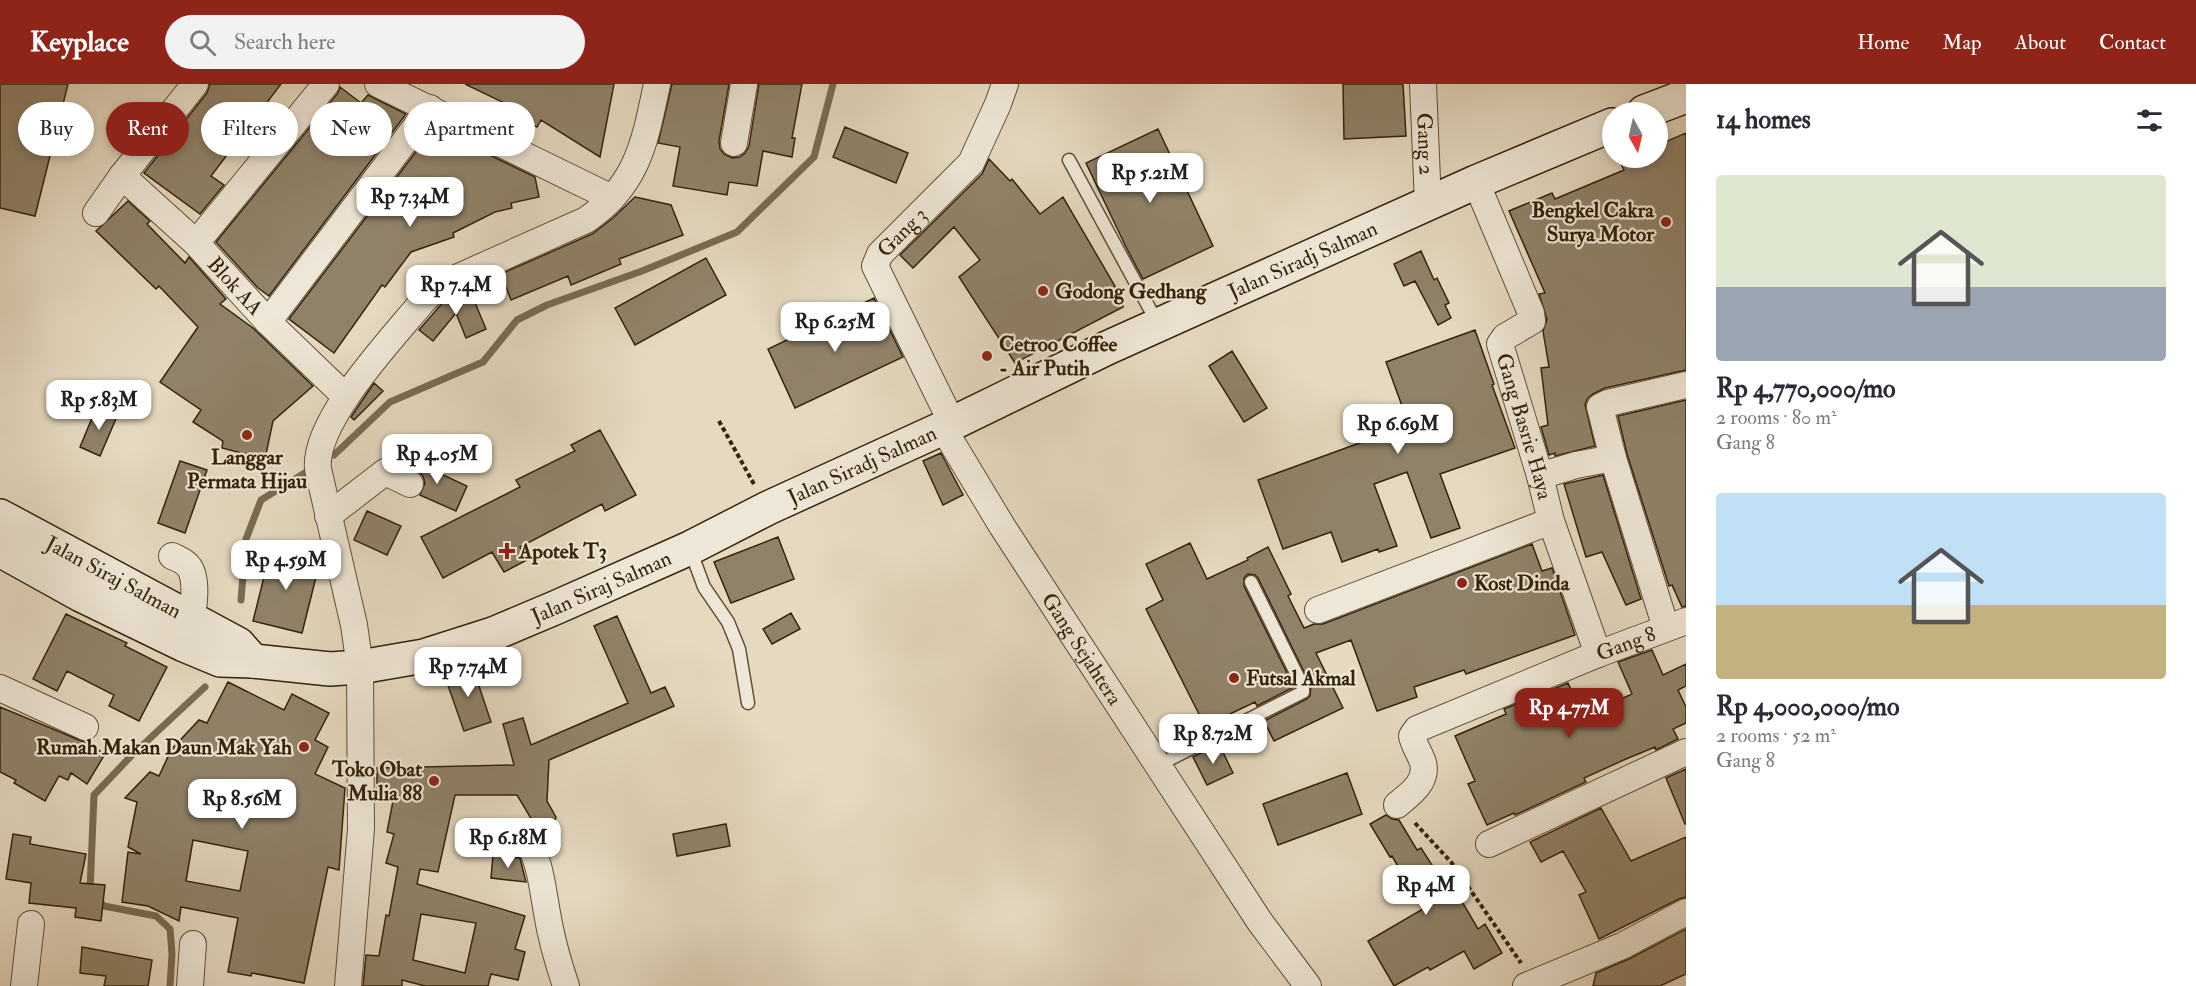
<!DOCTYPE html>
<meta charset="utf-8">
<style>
body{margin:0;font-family:"IM FELL Double Pica",serif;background:#f2f2f3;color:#2b2b33;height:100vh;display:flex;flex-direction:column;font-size:22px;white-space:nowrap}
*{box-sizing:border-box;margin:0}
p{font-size:20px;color:#7c7c81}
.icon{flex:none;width:33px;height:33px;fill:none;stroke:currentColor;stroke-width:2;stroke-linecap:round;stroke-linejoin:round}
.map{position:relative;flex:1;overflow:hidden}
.panel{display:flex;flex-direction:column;background:#fff;width:510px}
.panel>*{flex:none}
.banner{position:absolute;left:18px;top:18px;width:570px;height:54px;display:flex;gap:12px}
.needle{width:39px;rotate:172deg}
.buttons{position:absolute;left:1602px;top:18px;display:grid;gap:12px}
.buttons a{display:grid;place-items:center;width:66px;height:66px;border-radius:50%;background:#fff;box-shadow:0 3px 9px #0003;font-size:30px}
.price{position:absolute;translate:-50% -51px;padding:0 14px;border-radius:12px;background:#fff;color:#222;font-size:20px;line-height:39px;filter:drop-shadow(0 2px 3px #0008)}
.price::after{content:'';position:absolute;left:50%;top:36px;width:18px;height:14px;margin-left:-9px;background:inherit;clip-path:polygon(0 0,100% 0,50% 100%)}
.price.current{background:#8f2418;color:#fff}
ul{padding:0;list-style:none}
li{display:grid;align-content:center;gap:12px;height:318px;padding:0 30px}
li span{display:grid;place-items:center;height:186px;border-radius:6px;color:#555}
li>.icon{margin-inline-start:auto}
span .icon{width:108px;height:108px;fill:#fffc;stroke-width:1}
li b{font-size:26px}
h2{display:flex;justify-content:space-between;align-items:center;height:72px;padding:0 30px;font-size:26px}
.chip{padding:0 21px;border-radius:27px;background:#fff;box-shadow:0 3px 9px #0003;font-size:21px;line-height:54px}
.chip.current{background:#8f2418;color:#fff}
header{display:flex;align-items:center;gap:36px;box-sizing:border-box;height:84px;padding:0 30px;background:#8f2418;color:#fff}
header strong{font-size:28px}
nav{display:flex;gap:33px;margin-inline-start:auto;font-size:21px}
.search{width:420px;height:54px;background:#f2f2f3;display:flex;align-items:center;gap:15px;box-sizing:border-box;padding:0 21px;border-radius:33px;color:#7c7c81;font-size:22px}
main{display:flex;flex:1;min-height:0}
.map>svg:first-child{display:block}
</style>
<header>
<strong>Keyplace</strong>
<div class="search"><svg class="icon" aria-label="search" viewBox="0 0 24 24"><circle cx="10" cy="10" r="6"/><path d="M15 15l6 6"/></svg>Search here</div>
<nav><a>Home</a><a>Map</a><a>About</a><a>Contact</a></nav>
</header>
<main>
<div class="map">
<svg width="1686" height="902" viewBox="0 0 1686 902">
<rect width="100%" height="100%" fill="#e5d9c0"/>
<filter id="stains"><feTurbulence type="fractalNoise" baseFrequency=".00333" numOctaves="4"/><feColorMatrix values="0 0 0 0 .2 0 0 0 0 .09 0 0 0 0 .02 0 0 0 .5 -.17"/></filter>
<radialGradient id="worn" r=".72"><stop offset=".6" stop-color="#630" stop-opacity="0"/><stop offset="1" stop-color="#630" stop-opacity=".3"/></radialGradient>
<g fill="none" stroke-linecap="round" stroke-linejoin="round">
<!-- stream -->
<path stroke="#7a6b52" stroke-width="7" d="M334 371 390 318 483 278 517 236 547 221 642 187 737 148 814 73 833 0
M241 516 246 455 261 416 308 387
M90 807 94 711 132 671 205 603
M97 815 104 822 156 832 170 845 172 870 170 902"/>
</g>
<!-- building -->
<path fill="#908269" stroke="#34230a" stroke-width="1.5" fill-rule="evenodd" d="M0 0H68L35 132 0 124Z
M210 0H281L211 92 224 101 200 130 144 89 207 9Z
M465 0H614L600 73 541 36 537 43 519 35 523 28Z
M672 0H729L719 57 720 65 724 70 732 74 740 73 745 69 749 62 759 0H802L792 54H795L792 73 763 67 757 102 729 98 727 111 673 102 680 63 658 59Z
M1343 0H1403L1406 52 1344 55Z
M340 3 361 19 368 11 406 30 269 212 258 204 216 158 338 9Z
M845 43 908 69 896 99 833 73Z
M434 44 535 93 539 113 511 119 512 124 495 128 453 149 454 153 411 168 385 203 382 201 334 269 289 235Z
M1158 45 1213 162 1143 195 1126 163 1086 79Z
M1686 49V286L1605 304 1593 310 1588 314 1585 320 1595 362 1555 372V369L1549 371 1541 343 1548 341 1541 284 1549 283 1543 247 1547 235 1539 210 1545 209 1509 127 1552 109 1555 115 1624 86 1620 78 1630 74H1658V61Z
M989 75 1010 97 1012 95 1040 130 1063 113 1123 216V223L1015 279 959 193 980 176 954 143 913 184 900 171 982 90Z
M635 113 671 121 683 151 619 175 621 180 571 201 568 192 511 216 501 190 592 150 613 134Z
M128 117 150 137 147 140 185 179 189 173 226 215 220 220 253 244 313 302 273 337 265 375 222 364 223 357 193 338 201 326 160 298 198 243 159 202 156 205 96 147Z
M1421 167 1434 196 1437 194 1449 219 1445 221 1451 234 1438 241 1415 197 1404 202 1394 180Z
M706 174 726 211 635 261 615 224Z
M478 201 471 209 486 245 466 254 456 229 433 257 419 246 445 216Z
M874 214 903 273 795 324 768 265Z
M1475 246 1494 300 1492 301 1515 364 1440 390 1460 444 1431 454 1407 388 1374 400 1397 462 1379 468 1378 465 1342 478 1331 448 1283 465 1258 396 1409 341 1386 278Z
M1232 267 1267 324 1244 338 1209 282Z
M374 299 383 307 354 336 351 333Z
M1686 316V522L1682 523 1672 501 1669 502 1627 370 1618 332Z
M97 322 118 330 100 372 80 363Z
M600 346 636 411 605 427 602 420 520 463 527 476 504 488 492 468 443 494 421 453 520 403 516 396 575 367 571 361Z
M396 369 467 402 456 427 420 411 425 399 423 392 416 386 393 375Z
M941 369 963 411 943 421 923 377Z
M180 377 207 386 185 449 158 439Z
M1603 391 1641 515 1626 521 1602 468 1586 473 1564 400Z
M367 427 401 442 387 471 354 456Z
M778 453 794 495 731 519 714 478Z
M1190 459 1207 495 1248 476 1247 474 1268 463 1291 510 1288 512 1304 544 1314 540H1323L1532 460 1542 487 1552 484 1575 551 1466 590 1464 586 1414 603 1417 613 1377 627 1351 556 1316 569 1343 624 1274 657 1264 637 1307 615 1310 612 1311 602 1258 494 1255 491 1248 490 1244 494V502L1294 603 1257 622 1255 618 1205 642 1146 525 1163 516 1146 480Z
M271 465 320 477 302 549 253 537Z
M791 529 800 545 772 560 763 545Z
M66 530 127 559 125 562 167 583 139 637 109 622 114 611 67 587 57 607 33 595Z
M617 532 651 609 665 603 674 622 549 676 547 717 556 733 547 761 517 711H455L438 788 420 785 417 800 525 832 515 865 525 868 518 896 491 890 488 902H425L402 896V902H363L366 871 379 872 386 831 389 832 398 783 386 779 394 750 387 748 394 712 377 713V684L514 681 503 640 523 634 531 661 628 619 594 542ZM421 830 476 839 465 889 413 876Z
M1652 566 1663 591 1686 580V602L1678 606 1686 623V639L1673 645 1678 655 1656 666 1655 663 1626 675 1584 694 1586 698 1515 731 1514 729 1487 741 1468 700 1475 697 1455 652 1506 630 1504 625 1568 599 1583 632 1595 627 1632 610 1618 578Z
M472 581 491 638 464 647 444 590Z
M228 598 284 626 292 610 329 629 315 656 328 663 315 690 345 704 339 786 328 783 304 899 252 889 251 892 228 888 238 834 181 823 179 837 148 822 122 818 128 768 141 770 128 763 137 718 125 714 150 688 159 692 171 666 199 636 207 639ZM193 756 248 767 240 807 186 797Z
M0 623 84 658 105 670 87 700 71 689 68 696 59 692 45 717 14 699 16 696 0 688Z
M1219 660 1233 689 1207 701 1193 673Z
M1686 685V740H1685L1666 694Z
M1347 689 1362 730 1278 761 1263 720Z
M1601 724 1631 777 1686 753V813L1679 815 1599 855 1579 811 1586 808 1563 767 1541 778 1530 758Z
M1386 731 1392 735 1399 736 1417 766 1421 764 1455 817 1460 814 1478 845 1485 840 1502 869 1474 885 1464 867 1430 886 1428 883 1394 902 1368 857 1423 825 1392 772 1390 773 1370 740Z
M726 740 730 762 677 772 673 750Z
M13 750 31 753 30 760 86 770 80 799 105 801 101 837 75 833 76 824 29 819 31 799 6 795Z
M493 771 520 774 526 798 491 794Z
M1686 845V890L1660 902H1593L1596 889 1629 875Z
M82 863 152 876 148 902H104L106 892 80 889Z"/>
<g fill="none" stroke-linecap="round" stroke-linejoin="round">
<!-- lane casing -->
<g stroke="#605038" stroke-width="15">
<path id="lane" d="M1069 76 1158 240
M690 465 704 503 728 538 739 565 748 619
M1158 681 1303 608V603L1251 498"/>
</g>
<!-- street casing -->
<g stroke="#605038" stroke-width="28">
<g id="street">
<path d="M378 0 612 114"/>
<path id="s1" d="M1423 0 1428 120"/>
<path d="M734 59 744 0"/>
<path id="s2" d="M122 92 196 159 268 238 346 313"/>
<path id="s3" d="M1476 98 1531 229 1532 237 1505 253 1500 260 1540 392 1551 437 1598 570"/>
<path d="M96 129 122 92 195 0"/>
<path d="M196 159 326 0"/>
<path d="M268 238 430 24"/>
<path id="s4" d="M952 339 875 182 880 170 971 79 998 20 1005 0"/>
<path id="s5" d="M943 344 1002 442 1260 838 1308 902"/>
<path d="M1540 392 1576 381 1613 374"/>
<path d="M328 432 385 388 410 400"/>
<path d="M172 472C178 475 185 477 189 483 199 497 193 535 187 550"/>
<path d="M1318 526 1551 437"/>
<path d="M1666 544 1613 374 1600 323 1608 319 1686 301"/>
<path d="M0 604 85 643"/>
<path id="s6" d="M1397 721C1410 710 1428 698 1423 679 1420 669 1414 662 1412 652L1417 645 1598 570 1686 537"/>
<path d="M523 749C540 773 542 801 547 829 551 854 558 878 566 902"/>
<path d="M1489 760 1686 668"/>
<path d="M24 902 31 840"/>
<path d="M190 902 193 860"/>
<path d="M348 902 361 745 360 583 354 541 318 385C313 337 393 254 423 217L436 204 454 195 586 136C638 101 645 57 657 0"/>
<path d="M1526 902 1622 862 1686 828"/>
</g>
</g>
<!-- secondary casing -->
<g stroke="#34230a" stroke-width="36">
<g id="secondary">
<path d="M1644 28 1686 12"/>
<path id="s7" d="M0 432 238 560 253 577"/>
<path id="s8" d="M0 466 81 511 184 561 220 576 253 577 330 585 360 583 424 572 493 550 557 523 690 464 768 424 943 344 1107 264 1476 98 1612 41"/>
</g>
</g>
<!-- path -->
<path stroke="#34230a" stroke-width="4" stroke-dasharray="4.5 3" stroke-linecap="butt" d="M719 337 755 402
M1415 739 1451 778 1521 879"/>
<!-- lane -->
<use href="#lane" stroke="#eee6d6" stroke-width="12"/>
<!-- street -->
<use href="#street" stroke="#eee6d6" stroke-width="26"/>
<!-- secondary -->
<use href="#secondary" stroke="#eee6d6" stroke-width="33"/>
</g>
<!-- markers -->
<g fill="#8f2418" stroke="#eee6d6" stroke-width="2">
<circle cx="1666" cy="138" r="6"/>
<circle cx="1043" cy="207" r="6"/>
<circle cx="987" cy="272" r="6"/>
<circle cx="247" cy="351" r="6"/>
<path d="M504 458h6v6h6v6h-6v6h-6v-6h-6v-6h6z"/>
<circle cx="1462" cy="499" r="6"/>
<circle cx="1234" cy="594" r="6"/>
<circle cx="304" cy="663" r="6"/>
<circle cx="434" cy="697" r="6"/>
</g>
<g text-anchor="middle" stroke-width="4.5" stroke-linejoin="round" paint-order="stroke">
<!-- street labels -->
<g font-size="21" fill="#34230a" stroke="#eee6d6">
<text dy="7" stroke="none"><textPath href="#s1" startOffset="60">Gang 2</textPath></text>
<text dy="7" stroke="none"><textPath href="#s4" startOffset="219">Gang 3</textPath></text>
<text dy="7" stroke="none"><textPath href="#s8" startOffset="1416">Jalan Siradj Salman</textPath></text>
<text dy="7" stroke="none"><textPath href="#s2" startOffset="158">Blok AA</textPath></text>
<text dy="7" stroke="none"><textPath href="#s3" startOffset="276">Gang Basrie Haya</textPath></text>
<text dy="7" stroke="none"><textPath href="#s8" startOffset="930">Jalan Siradj Salman</textPath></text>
<text dy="7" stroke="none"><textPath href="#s7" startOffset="129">Jalan Siraj Salman</textPath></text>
<text dy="7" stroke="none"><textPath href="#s8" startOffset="642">Jalan Siraj Salman</textPath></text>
<text dy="7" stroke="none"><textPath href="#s6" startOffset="316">Gang 8</textPath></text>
<text dy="7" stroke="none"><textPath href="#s5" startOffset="261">Gang Sejahtera</textPath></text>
</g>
<!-- poi labels -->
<g font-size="21" font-weight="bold" fill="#34230a" stroke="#eee6d6" text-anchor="start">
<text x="1654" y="133" text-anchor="end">Bengkel Cakra<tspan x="1654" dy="24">Surya Motor</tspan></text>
<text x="1055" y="214">Godong Gedhang</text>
<text x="999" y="267">Cetroo Coffee<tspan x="999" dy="24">- Air Putih</tspan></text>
<text x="247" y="380" text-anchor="middle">Langgar<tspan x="247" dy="24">Permata Hijau</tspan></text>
<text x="519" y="474">Apotek T3</text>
<text x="1474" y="506">Kost Dinda</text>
<text x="1246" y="601">Futsal Akmal</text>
<text x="292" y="670" text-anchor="end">Rumah Makan Daun Mak Yah</text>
<text x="422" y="692" text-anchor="end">Toko Obat<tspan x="422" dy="24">Mulia 88</tspan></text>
</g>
</g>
<rect width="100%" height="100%" filter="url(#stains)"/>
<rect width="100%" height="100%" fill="url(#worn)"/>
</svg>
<div class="buttons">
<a><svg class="needle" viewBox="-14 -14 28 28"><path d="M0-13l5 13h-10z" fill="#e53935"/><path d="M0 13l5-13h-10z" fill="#7c7c81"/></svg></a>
</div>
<b class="price" style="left:1150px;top:120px">Rp 5.21M</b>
<b class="price" style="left:410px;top:144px">Rp 7.34M</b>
<b class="price" style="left:456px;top:232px">Rp 7.4M</b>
<b class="price" style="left:835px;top:269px">Rp 6.25M</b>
<b class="price" style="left:99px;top:347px">Rp 5.83M</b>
<b class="price" style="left:1398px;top:371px">Rp 6.69M</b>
<b class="price" style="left:437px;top:401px">Rp 4.05M</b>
<b class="price" style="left:286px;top:507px">Rp 4.59M</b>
<b class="price" style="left:468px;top:614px">Rp 7.74M</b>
<b class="price current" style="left:1569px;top:655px">Rp 4.77M</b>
<b class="price" style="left:1213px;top:681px">Rp 8.72M</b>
<b class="price" style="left:242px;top:746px">Rp 8.56M</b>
<b class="price" style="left:508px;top:785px">Rp 6.18M</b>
<b class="price" style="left:1426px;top:832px">Rp 4M</b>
<div class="banner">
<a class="chip">Buy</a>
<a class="chip current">Rent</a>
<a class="chip">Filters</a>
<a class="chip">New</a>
<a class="chip">Apartment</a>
</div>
</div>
<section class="panel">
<h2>14 homes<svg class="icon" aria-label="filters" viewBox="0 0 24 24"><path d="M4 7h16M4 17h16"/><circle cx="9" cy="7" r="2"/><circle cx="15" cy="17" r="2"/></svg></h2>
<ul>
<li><span style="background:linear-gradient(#dfe7d0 60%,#9aa5b1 0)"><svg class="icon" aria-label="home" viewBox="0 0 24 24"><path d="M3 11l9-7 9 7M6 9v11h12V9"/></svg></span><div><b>Rp 4,770,000/mo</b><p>2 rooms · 80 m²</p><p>Gang 8</p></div></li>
<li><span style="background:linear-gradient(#bfe0f5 60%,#c2b280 0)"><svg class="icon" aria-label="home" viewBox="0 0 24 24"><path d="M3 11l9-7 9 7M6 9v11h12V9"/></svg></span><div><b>Rp 4,000,000/mo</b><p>2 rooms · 52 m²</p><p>Gang 8</p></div></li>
</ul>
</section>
</main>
